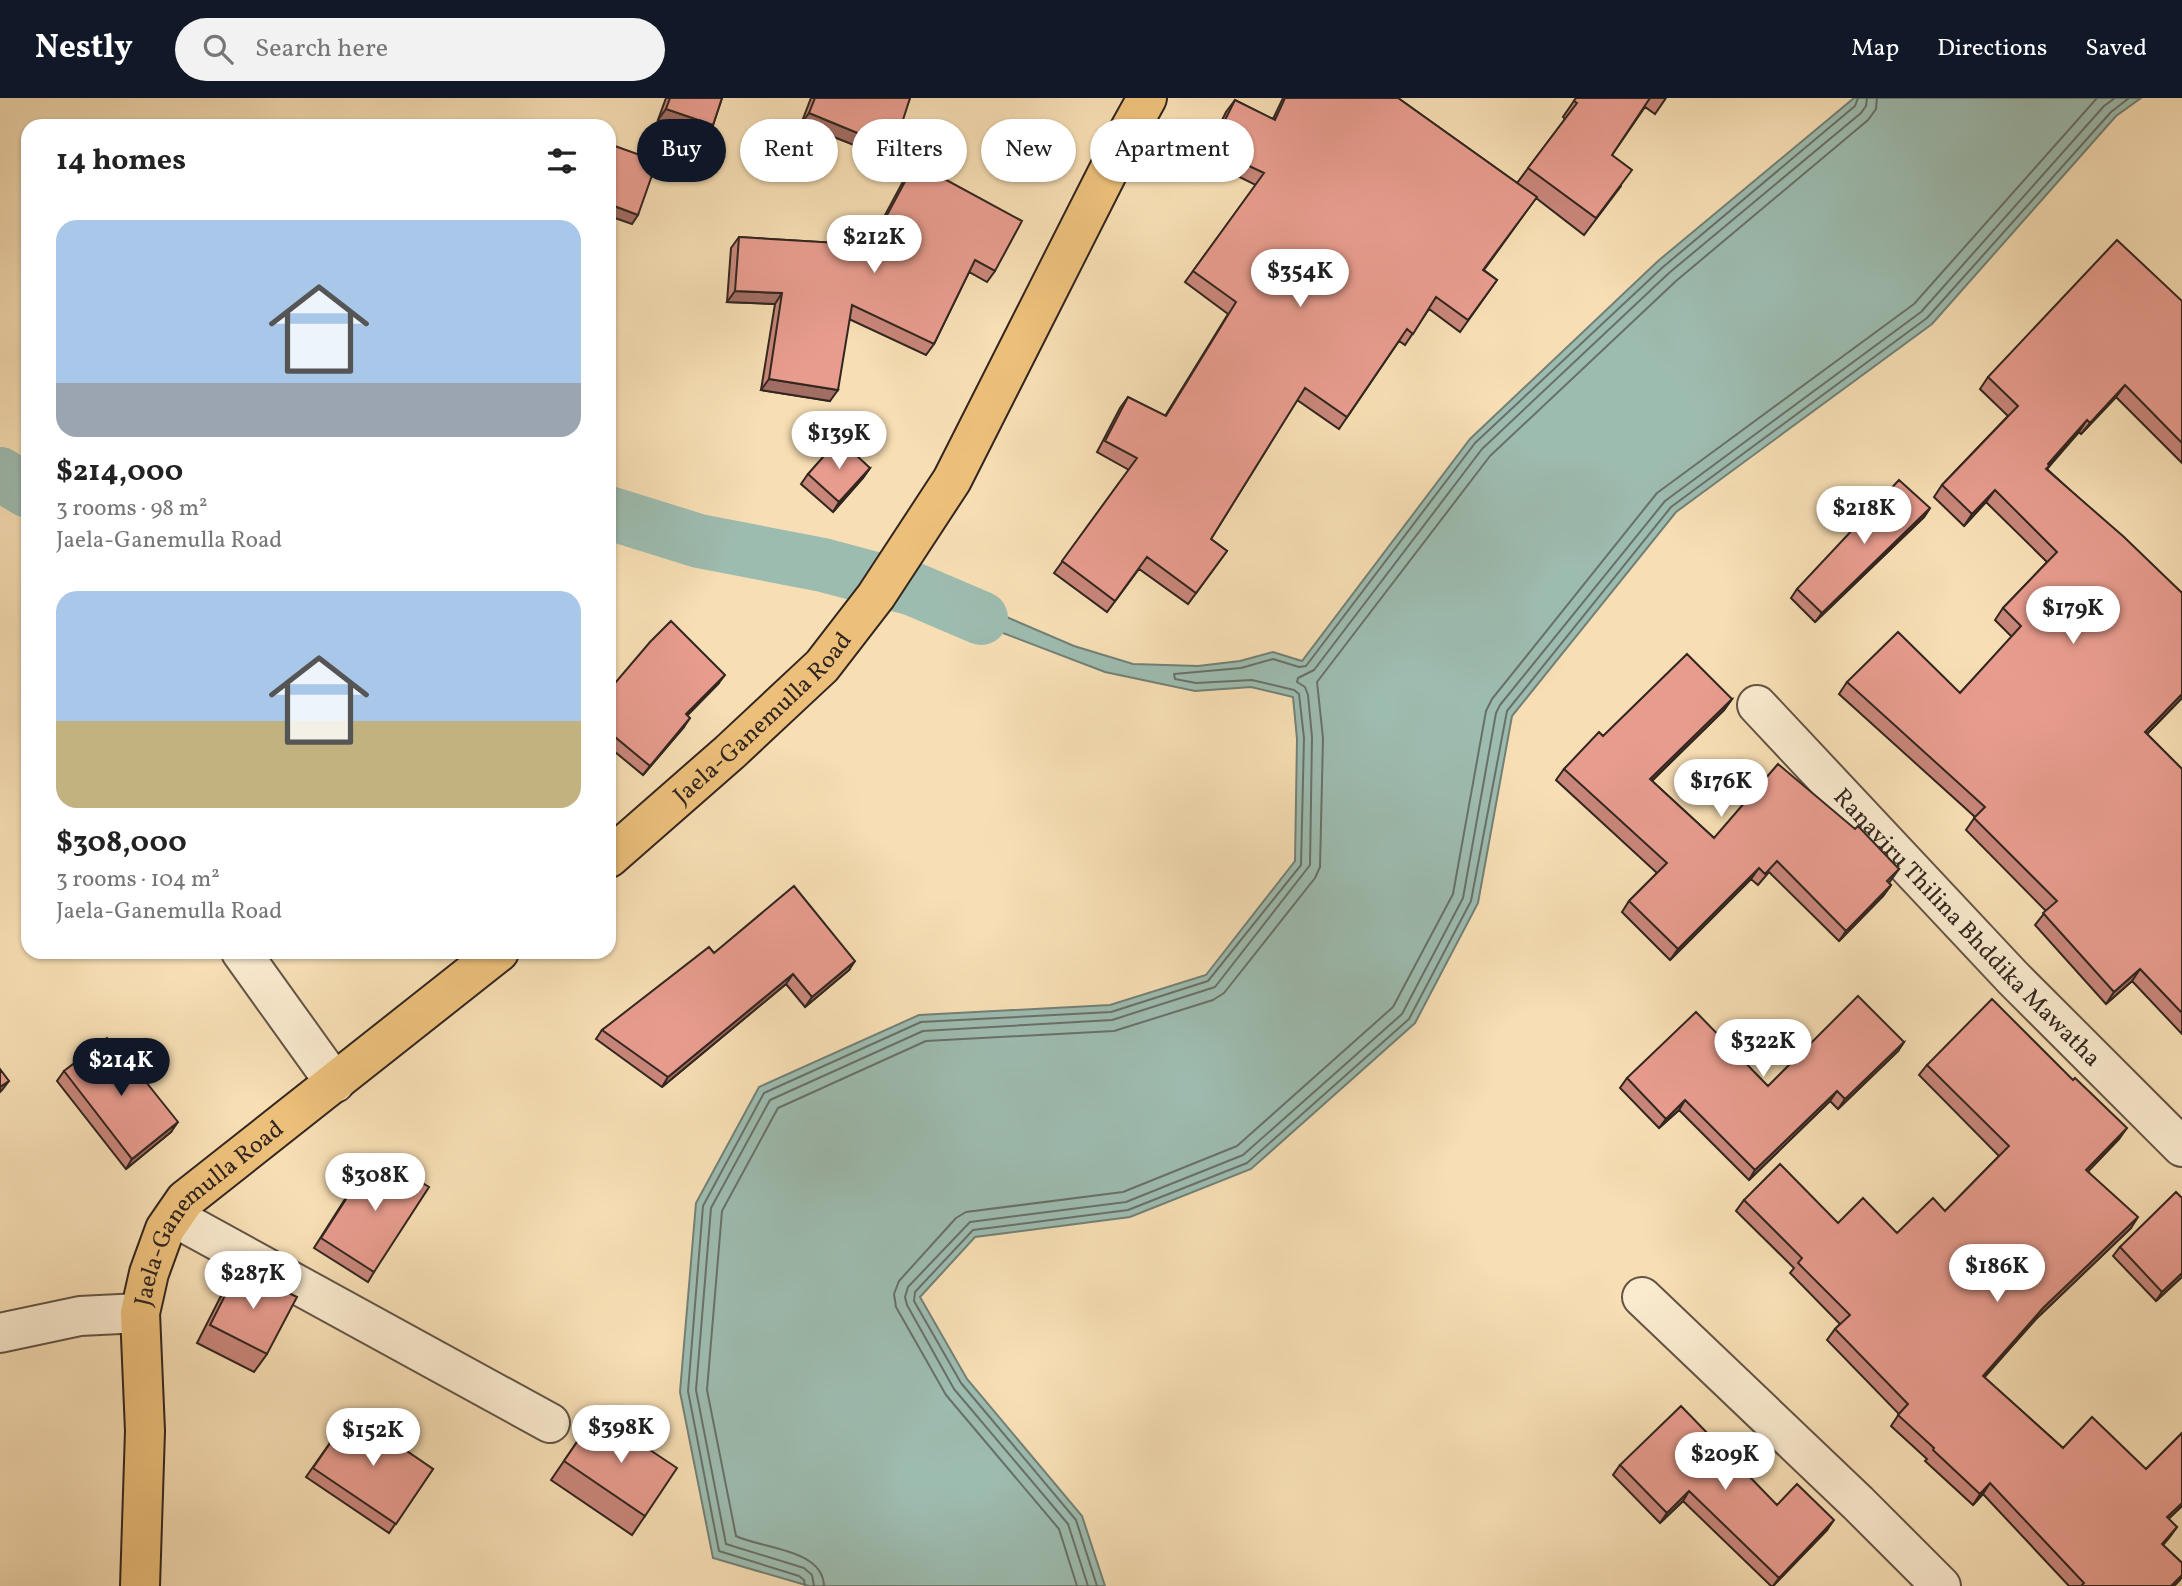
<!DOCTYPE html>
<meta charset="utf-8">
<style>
body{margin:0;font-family:Vollkorn,serif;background:#f2f2f2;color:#222;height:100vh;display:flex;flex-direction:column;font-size:26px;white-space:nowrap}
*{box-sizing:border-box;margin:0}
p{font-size:23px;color:#767676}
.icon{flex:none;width:38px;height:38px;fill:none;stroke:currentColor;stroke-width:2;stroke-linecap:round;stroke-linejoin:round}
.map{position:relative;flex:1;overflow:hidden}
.side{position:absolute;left:21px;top:21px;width:595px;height:840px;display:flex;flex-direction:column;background:#fff;border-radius:21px;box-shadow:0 2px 5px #0004}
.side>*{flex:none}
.banner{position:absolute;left:637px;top:21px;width:665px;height:63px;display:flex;gap:14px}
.price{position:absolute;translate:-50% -60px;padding:0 16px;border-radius:24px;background:#fff;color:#222;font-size:23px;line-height:46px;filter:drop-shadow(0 2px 4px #0008)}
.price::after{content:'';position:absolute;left:50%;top:42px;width:21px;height:16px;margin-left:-10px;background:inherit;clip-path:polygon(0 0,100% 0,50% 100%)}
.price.on{background:#111827;color:#fff}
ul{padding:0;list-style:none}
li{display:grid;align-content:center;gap:14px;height:371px;padding:0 35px}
li span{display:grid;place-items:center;height:217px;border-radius:21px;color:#555}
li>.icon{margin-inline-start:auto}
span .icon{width:126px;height:126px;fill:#fffc;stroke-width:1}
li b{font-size:30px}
h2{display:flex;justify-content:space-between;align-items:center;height:84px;padding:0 35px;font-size:30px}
.pill{padding:0 24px;border-radius:32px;background:#fff;box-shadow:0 2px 5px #0004;font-size:24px;line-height:63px}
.pill.on{background:#111827;color:#fff}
header{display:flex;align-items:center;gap:42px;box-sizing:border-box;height:98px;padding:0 35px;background:#111827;color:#fff}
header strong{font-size:33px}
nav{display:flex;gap:38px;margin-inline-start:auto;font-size:24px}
.search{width:490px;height:63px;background:#f2f2f2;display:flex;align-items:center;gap:18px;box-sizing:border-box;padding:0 24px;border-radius:38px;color:#767676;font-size:26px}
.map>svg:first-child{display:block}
</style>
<header>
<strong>Nestly</strong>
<div class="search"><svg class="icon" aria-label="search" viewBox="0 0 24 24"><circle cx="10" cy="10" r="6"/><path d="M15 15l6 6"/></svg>Search here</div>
<nav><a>Map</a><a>Directions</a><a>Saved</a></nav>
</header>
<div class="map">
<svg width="2182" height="1488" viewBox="0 0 2182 1488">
<rect width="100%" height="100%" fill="#f7deb4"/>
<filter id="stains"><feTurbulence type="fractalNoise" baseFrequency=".00286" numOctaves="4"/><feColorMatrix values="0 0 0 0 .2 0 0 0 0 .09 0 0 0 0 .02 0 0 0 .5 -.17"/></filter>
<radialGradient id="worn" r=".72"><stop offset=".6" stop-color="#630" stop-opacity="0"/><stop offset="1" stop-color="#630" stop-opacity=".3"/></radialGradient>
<!-- water -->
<path fill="#9dbcb0" stroke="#728076" stroke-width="2" d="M1854 0H2141L2116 18 1932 226 1676 414 1512 618 1478 805 1415 925 1251 1071 1130 1119 975 1139 920 1199 967 1281 1082 1418 1105 1488H809L713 1460 680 1294 696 1105 759 989 919 917 1110 907 1206 877 1295 763 1297 641 1293 599 1251 589 1195 593 1105 574 974 524 909 502 918 481 1074 548 1133 566 1198 568 1240 563 1273 554 1302 563 1470 341 1658 163Z"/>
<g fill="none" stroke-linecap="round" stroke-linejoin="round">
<!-- shore -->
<path stroke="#687168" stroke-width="2" d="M805 1488 804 1482 799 1478 719 1453 688 1293 703 1108 764 995 921 924 1111 914 1208 883 1301 767 1304 640 1299 596 1294 592 1252 582 1196 585 1175 581 1174 576 1241 570 1273 561 1299 569 1306 568 1475 345 1663 169 1855 8 1858 0
M814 1488 812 1477 804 1470 726 1446 696 1292 711 1110 770 1002 923 933 1112 922 1215 889 1310 767 1312 639 1308 597 1305 589 1297 584 1298 580 1314 572 1482 351 1669 175 1861 15 1866 8 1867 0
M824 1488C823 1451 763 1451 736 1438L707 1292 722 1113 778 1010 926 943 1114 933 1213 902 1224 895 1315 780 1320 769 1323 640 1317 584 1490 358 1676 183 1868 22 1876 11 1877 0
M1077 1488 1059 1431 946 1297 896 1209 894 1196 899 1183 956 1120 966 1114 1123 1094 1237 1048 1393 909 1453 796 1486 613 1492 601 1657 395 1914 206 2097 0
M1088 1488 1068 1426 954 1291 907 1207 905 1199 908 1189 970 1124 1126 1104 1243 1057 1402 916 1463 800 1496 615 1500 607 1665 403 1921 214 2104 8 2115 0
M1097 1488 1076 1422 961 1285 914 1203 915 1194 973 1132 1128 1112 1247 1065 1409 921 1471 803 1507 613 1671 409 1927 220 2111 14 2129 0"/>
<!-- canal -->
<path stroke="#9dbcb0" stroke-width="54" d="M0 376 28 393
M609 415 699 443 823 467 913 491 981 520"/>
<!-- minor casing -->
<g stroke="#635445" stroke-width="42">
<g id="minor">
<path id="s1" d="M1757 607 2013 880 2182 1049"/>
<path d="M241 854 335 985"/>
<path d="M174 1119 550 1325"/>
<path d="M1642 1199 1858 1405 1941 1488"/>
<path d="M0 1235 80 1218 140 1215"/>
</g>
</g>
<!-- major casing -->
<g stroke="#322620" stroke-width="42">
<g id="major">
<path id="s2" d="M609 760 730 654 822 568 876 498 952 382 1126 38 1147 0"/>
<path id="s3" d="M140 1488 145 1333 140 1215 149 1175 165 1131 185 1102 499 854"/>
</g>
</g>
<!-- minor -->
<use href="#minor" stroke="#faeace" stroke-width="38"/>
<!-- major -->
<use href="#major" stroke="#ecbf7a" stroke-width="38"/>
</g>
<!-- wall -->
<path fill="#c8867a" stroke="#322620" stroke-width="2" d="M666 0H722L713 27 706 38 658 22Z
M811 0H910L887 60 801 26Z
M1283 0H1398L1517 85 1565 21 1563 19 1576 0H1666L1655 16 1645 9 1612 57 1621 88 1584 137 1536 100 1484 172 1497 182 1460 234 1429 211 1405 247 1399 243 1339 331 1297 302 1211 441 1227 453 1188 506 1139 471 1107 514 1054 475 1129 372 1097 354 1120 310 1128 299 1165 318 1228 216 1185 184 1256 87 1203 61 1226 14 1235 2 1273 21Z
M915 65 995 173 987 184 969 174 934 246 926 257 849 221 830 303 761 292 775 206 727 204 731 150 739 139 869 147 907 76Z
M2182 203V365L2116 299 2081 336 2079 334 2047 371 2182 495V600L2147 636 2182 671V936L2132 883 2106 906 2035 827 2046 813 1966 732 1975 719 1839 596 1847 584 1960 595 2012 539 1995 522 2003 510 2047 464 1986 404 1964 428 1934 399 1942 387 2008 318 1980 291 1988 279Z
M870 370 863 380 833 414 801 386 808 376Z
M1930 410 1924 419 1815 524 1791 500 1797 491Z
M718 586 687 617 684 629 643 677 609 649V592Z
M1732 601 1724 612 1652 683 1714 740 1899 771 1889 785 1891 787 1883 798 1839 843 1769 774 1758 787 1751 781 1670 862 1622 814 1629 803 1657 775 1556 682 1564 671 1603 638Z
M714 855 849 872 805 909 786 886 662 989 596 941 602 932Z
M1904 944 1898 953 1838 1011 1830 1003 1749 1082 1679 1012 1659 1030 1620 990 1627 980 1768 988Z
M1927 967 2119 1041 2088 1073 2131 1130 2036 1221 1984 1279 2063 1350 2146 1371 2182 1335V1408L2168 1421 2177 1429 2163 1447 2182 1465V1479L2174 1488H2069L1983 1396 1973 1407 1925 1363 1927 1361 1891 1328 1899 1316 1827 1242 1835 1231 1840 1226 1790 1175 1794 1170 1736 1113 1744 1102 1838 1125 1897 1135 1945 1113 1999 1058 1919 977Z
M64 973 171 1034 126 1071 57 983Z
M368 1065 374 1174 368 1184 314 1150Z
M2182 1100V1179L2156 1203 2113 1158 2120 1149Z
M239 1170 267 1256 254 1274 197 1245 226 1188Z
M351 1315 433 1371 389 1435 306 1379Z
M596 1316 645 1418 632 1437 551 1382Z
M1620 1367 1777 1407 1827 1432 1773 1488H1771L1683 1403 1660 1425 1613 1377Z"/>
<!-- shaded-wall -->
<path fill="#a26d63" stroke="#322620" stroke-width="2" d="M666 11 713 27 706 38 658 22Z
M809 15 894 50 887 60 801 26Z
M609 106 638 117 632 126 609 118Z
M735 193 782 195 775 206 727 204Z
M769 281 838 292 830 303 761 292Z
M2125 287 2116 299 2081 336 2090 325Z
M2087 322 2079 334 2039 378 2048 366Z
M870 370 863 380 833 414 839 404Z
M1995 392 1986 404 1964 428 1972 416Z
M1930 410 1924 419 1815 524 1822 515Z
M725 577 718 586 679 626 686 616Z
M2182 596V600L2137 646 2145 634Z
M1732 601 1724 612 1642 692 1650 681Z
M690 620 684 629 643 677 650 668Z
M1759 770 1751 781 1670 862 1678 851Z
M1891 787 1883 798 1839 843 1846 833Z
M855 863 849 872 805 909 812 899Z
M2140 871 2132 883 2106 906 2114 894Z
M793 876 786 886 662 989 668 979Z
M1904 944 1898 953 1838 1011 1845 1001Z
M9 983 2 992 0 994V989Z
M1837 993 1830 1003 1749 1082 1755 1072Z
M1685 1002 1679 1012 1659 1030 1666 1021Z
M178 1024 171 1034 126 1071 132 1061Z
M2127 1030 2119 1041 2079 1083 2086 1072Z
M2138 1119 2131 1130 2036 1221 1976 1289 1983 1278 2043 1210Z
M2182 1175V1179L2156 1203 2162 1194Z
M1990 1385 1983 1396 1973 1407 1980 1396Z
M1689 1393 1683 1403 1660 1425 1667 1415Z
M2182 1405V1408L2159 1430 2167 1419Z
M1834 1422 1827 1432 1773 1488 1779 1480Z
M2177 1429 2169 1440 2154 1457 2162 1446Z
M2182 1477 2180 1482 2174 1488H2171Z"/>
<!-- building -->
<path fill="#e89c8e" stroke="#322620" stroke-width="2" d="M670 0H722L713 27 666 11Z
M815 0H910L894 50 809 15Z
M1285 0H1398L1537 99 1483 172 1497 182 1468 222 1436 199 1413 236 1407 231 1347 319 1305 290 1211 441 1227 453 1196 495 1147 459 1115 503 1062 463 1137 360 1105 343 1128 299 1166 318 1236 204 1193 173 1264 75 1211 50 1235 2 1275 22Z
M1576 0H1650L1612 57 1632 72 1596 120 1528 70 1577 5 1574 3Z
M612 47 657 63 638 117 609 106V56Z
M915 65 1022 123 995 173 975 162 934 246 852 207 838 292 769 281 782 195 735 193 739 139 871 147Z
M2117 142 2182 203V345L2125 287 2090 325 2087 322 2048 366 2049 368 2046 371 2124 439 2182 495V596L2145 634 2182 671V915L2140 871 2114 894 2043 815 2057 803 1974 720 1985 709 1847 584 1898 534 1960 595 2021 528 2003 510 2057 454 1995 392 1972 416 1942 387 2018 308 1988 279Z
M839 341 870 370 839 404 808 376Z
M1899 382 1930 410 1822 515 1797 491Z
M671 523 725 577 686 616 690 620 650 668 609 634V592L650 544Z
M1687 556 1732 601 1650 681 1714 740 1778 666 1855 731 1858 728 1899 771 1887 783 1891 787 1846 833 1777 763 1765 776 1759 770 1678 851 1629 803 1667 765 1564 671 1599 634 1603 638Z
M794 788 855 863 812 899 793 876 668 979 602 932 709 849 714 855Z
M1858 898 1904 944 1845 1001 1837 993 1755 1072 1685 1002 1666 1021 1627 980 1696 914 1768 988Z
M1992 901 2073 982 2075 980 2127 1030 2086 1072 2138 1119 2043 1210 1983 1278 2063 1350 2092 1319 2146 1371 2182 1335V1405L2167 1419 2177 1429 2162 1446 2182 1465V1477L2171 1488H2081L2084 1485 1990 1385 1980 1396 1933 1352 1934 1350 1898 1317 1908 1306 1835 1231 1850 1217 1798 1165 1802 1160 1744 1102 1780 1066 1838 1125 1863 1100 1897 1135 1933 1100 1945 1113 2009 1048 1927 967Z
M107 940 127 966 130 964 178 1024 132 1061 64 973Z
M0 971 9 983 0 989Z
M375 1056 429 1089 374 1174 321 1140Z
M2176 1094 2182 1100V1175L2162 1194 2120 1149Z
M239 1170 297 1199 267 1256 210 1227Z
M1681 1308 1777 1407 1797 1386 1834 1422 1779 1480 1689 1393 1667 1415 1620 1367Z
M351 1315 433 1371 396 1426 313 1370Z
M596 1316 677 1370 645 1418 564 1363Z"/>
<g text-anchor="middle" stroke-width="7" stroke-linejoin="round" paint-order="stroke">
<!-- street labels -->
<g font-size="24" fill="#322620" stroke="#faeace">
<text dy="8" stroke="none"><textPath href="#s2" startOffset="208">Jaela-Ganemulla Road</textPath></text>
<text dy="8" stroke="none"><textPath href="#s1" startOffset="306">Ranaviru Thilina Bhddika Mawatha</textPath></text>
<text dy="8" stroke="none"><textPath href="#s3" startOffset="399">Jaela-Ganemulla Road</textPath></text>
</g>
</g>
<rect width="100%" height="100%" filter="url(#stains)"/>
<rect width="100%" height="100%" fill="url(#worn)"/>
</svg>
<b class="price" style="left:874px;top:177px">$212K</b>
<b class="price" style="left:1300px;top:211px">$354K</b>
<b class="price" style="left:839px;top:373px">$139K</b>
<b class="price" style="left:1864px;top:448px">$218K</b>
<b class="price" style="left:2073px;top:548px">$179K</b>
<b class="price" style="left:1721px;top:721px">$176K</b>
<b class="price" style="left:1763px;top:981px">$322K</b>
<b class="price on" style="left:121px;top:1000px">$214K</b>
<b class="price" style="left:375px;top:1115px">$308K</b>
<b class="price" style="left:1997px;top:1206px">$186K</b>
<b class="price" style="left:253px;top:1213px">$287K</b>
<b class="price" style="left:621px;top:1367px">$398K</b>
<b class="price" style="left:373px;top:1370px">$152K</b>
<b class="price" style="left:1725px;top:1394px">$209K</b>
<div class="banner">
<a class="pill on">Buy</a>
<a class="pill">Rent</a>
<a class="pill">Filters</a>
<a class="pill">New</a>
<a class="pill">Apartment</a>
</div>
<section class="side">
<h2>14 homes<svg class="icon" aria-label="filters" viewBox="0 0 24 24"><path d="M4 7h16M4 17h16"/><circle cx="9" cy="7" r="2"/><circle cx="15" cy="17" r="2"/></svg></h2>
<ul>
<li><span style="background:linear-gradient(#a9c7e8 75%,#9aa5b1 0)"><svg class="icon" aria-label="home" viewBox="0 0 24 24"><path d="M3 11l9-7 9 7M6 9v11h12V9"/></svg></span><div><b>$214,000</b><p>3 rooms · 98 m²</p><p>Jaela-Ganemulla Road</p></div></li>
<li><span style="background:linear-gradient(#a9c7e8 60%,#c2b280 0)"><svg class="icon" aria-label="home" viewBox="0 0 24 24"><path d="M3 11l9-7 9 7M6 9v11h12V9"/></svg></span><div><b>$308,000</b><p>3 rooms · 104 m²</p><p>Jaela-Ganemulla Road</p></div></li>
</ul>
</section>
</div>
